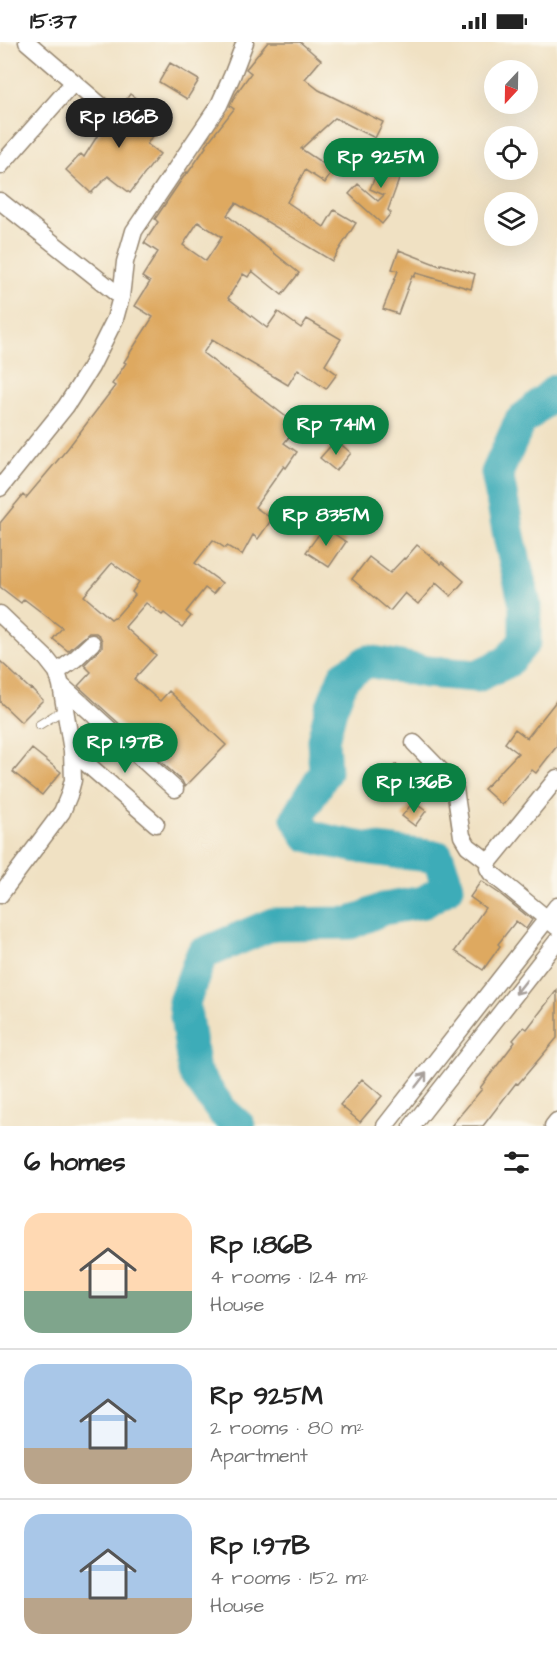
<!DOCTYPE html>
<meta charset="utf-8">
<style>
body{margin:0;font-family:"Architects Daughter",sans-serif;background:#f6f6f6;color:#222;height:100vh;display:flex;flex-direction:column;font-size:22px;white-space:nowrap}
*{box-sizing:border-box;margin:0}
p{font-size:20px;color:#767676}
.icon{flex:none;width:33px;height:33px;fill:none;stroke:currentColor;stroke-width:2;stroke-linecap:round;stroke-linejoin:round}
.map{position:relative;height:1084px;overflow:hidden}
.panel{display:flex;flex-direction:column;background:#fff;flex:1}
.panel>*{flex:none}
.needle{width:39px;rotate:202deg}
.tools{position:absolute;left:484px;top:18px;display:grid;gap:12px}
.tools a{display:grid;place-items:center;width:54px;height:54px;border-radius:50%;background:#fff;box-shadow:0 6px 24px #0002;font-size:30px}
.price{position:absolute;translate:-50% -51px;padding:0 14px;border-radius:21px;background:#0b8043;color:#fff;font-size:20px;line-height:39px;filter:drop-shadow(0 2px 3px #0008)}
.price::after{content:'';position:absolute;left:50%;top:36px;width:18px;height:14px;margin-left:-9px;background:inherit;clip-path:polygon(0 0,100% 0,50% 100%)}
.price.on{background:#222;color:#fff}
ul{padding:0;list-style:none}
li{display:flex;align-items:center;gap:18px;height:150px;padding:0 24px}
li+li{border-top:2px solid #e0e0e0}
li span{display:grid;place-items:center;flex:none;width:168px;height:120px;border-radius:18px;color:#555}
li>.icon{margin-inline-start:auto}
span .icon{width:72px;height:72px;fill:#fffc;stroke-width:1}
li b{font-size:26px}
h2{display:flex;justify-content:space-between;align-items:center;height:72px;padding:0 24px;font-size:26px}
.status{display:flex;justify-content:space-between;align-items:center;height:42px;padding:0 30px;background:#fff;direction:ltr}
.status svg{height:16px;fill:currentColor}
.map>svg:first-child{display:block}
</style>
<div class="status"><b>15:37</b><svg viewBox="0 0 49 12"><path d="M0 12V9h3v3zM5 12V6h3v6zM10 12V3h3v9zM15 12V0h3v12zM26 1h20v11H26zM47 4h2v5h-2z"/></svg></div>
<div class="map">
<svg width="557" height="1084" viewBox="0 0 557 1084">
<rect width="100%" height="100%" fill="#fbf7ec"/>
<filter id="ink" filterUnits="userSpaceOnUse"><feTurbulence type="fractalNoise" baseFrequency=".0167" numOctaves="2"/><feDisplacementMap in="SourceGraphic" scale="12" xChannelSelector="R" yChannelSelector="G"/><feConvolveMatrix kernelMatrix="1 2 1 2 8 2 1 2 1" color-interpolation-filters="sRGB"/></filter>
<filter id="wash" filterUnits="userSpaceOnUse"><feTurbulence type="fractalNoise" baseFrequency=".008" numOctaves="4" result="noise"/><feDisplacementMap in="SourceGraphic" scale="24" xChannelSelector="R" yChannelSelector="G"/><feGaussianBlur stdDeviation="1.35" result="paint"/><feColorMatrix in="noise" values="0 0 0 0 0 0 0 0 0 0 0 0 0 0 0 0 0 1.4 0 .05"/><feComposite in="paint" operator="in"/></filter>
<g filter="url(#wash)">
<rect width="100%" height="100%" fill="#f0e1c3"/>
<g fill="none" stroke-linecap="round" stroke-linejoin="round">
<!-- river -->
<path stroke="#3cacb8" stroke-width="33" d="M239 1084 222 1069 194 1030 184 960 202 912 273 882 351 881 383 867 424 860 448 845 438 815C394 810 349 806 307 793L297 776 325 730 323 698 331 667 344 634 368 619 427 630 477 634 507 620 525 599V562L510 499 497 431 520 380 557 348"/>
</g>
<g id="blocks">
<!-- building -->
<path fill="#dea961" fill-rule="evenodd" d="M268 0H300L321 18 305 37 319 48 383 80 375 96 335 76 301 107 333 128 325 141 305 128 287 160 324 185 334 168 356 181 332 219 236 161 227 173 299 231 282 253 252 229 248 235 243 232 228 256 267 286 278 270 301 286 307 277 341 297 325 323 337 332 326 347 298 327 288 343 212 298 203 311 298 384 284 401 297 410 286 426 284 424 255 465 272 477 258 497 253 493 242 513 227 504 225 506 213 498 195 521 222 541 213 552 205 546 186 570 191 574 182 585 164 571 162 573 146 561 125 585 156 613 134 637 160 659 169 649 226 703 185 745 182 739 78 644 91 630 84 623 102 605V599L100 594 96 591H89L68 609 53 597 62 586 24 557 21 561 0 545V481L23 453 26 456 68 406 115 344 112 342 126 321 124 320 153 275 135 264 150 240 142 235 158 210 144 201 158 180 155 177 178 143 187 130 188 131 206 105 205 104 234 67 230 64 236 52 251 31 246 27ZM198 180 222 195 206 219 183 203ZM112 521 139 540 132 550 135 553 115 576 114 575 111 577 84 554Z
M170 21 199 38 187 57 159 40Z
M130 52 157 71 151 81 157 86 147 102 160 112 130 151 108 134 91 151 66 128 81 112 84 115 108 77 111 75 113 76Z
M384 113 405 121 388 168 391 171 382 182 349 152 358 142 378 159 384 153 370 147Z
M399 208 440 224 441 222 475 232 471 247 416 231 414 235 412 234 398 272 383 267 398 229 392 227Z
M336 398 351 411 336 429 320 416Z
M324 485 346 500 329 525 306 510Z
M417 503 441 522 442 520 464 539 451 554 436 541 418 562 405 551 390 569 352 537 369 515 390 531 404 516 405 517Z
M0 619 30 647 31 646 43 658 21 680 0 660Z
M557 658V704L536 731 532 728 502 763 484 747 518 711 505 701 515 687 527 696Z
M32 707 61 730 42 753 13 730Z
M396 722 407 735 386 753 375 740Z
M413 760 426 769 415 784 402 774Z
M481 839 500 852 532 878 526 887 516 879 498 902 500 904 483 928 455 909 485 866 470 855Z
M557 948V996L518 1042 516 1041 483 1084H451L482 1047 480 1046 515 1000 513 998 524 985 527 987Z
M362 1037 382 1054 360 1080 340 1063Z"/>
</g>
</g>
<g filter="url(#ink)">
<use href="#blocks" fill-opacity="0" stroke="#968670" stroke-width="1.5"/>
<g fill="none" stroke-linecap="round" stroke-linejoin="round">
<!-- service casing -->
<g stroke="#968670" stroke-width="10">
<path id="service" d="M39 683 65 667"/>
</g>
<!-- minor casing -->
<g stroke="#968670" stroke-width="19">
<path id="minor" d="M27 0 105 67
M0 124 74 40
M0 159 121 255
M0 446 66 364 91 325 115 277 121 255 125 220 134 189 219 63 232 34 245 0
M0 572 46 616 57 630 61 643 72 709 73 738 69 753 62 770 0 853
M57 630 75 617 92 601
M61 643 175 747
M414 701 448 736 455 747 462 794 468 804 489 820
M72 709 156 782
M557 736 489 820 488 826 491 831 557 885
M385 1084 557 864
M412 1084 557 899
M553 1084 557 1079"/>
</g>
<!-- service -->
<use href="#service" stroke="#fff" stroke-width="8"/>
<!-- minor -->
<use href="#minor" stroke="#fff" stroke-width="16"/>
</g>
<!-- one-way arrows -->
<defs><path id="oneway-shaft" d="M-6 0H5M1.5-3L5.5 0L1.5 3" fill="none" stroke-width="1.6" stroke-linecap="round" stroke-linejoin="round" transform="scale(1.5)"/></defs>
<g stroke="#a79f9a">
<use href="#oneway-shaft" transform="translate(521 945) rotate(128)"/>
<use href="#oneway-shaft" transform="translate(421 1038) rotate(-52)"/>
</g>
</g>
</svg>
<div class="tools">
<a><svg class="needle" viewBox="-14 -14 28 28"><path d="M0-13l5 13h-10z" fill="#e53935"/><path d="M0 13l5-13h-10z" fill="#767676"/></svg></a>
<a><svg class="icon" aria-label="locate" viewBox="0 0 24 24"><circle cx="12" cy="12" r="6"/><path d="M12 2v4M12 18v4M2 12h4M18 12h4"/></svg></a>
<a><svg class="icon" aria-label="layers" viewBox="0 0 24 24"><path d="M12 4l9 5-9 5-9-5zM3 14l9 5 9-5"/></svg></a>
</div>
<b class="price on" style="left:119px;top:107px">Rp 1.86B</b>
<b class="price" style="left:381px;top:147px">Rp 925M</b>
<b class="price" style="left:336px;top:414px">Rp 741M</b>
<b class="price" style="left:326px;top:505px">Rp 835M</b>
<b class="price" style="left:125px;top:732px">Rp 1.97B</b>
<b class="price" style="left:414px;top:772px">Rp 1.36B</b>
</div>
<section class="panel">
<h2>6 homes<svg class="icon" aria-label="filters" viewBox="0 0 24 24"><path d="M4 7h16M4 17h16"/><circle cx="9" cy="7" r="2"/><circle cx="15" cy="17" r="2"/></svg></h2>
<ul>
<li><span style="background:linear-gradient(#ffd9b3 65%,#7fa58c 0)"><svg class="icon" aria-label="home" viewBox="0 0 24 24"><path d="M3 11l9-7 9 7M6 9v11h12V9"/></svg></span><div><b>Rp 1.86B</b><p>4 rooms · 124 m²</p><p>House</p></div></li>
<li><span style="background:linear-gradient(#a9c7e8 70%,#b9a48a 0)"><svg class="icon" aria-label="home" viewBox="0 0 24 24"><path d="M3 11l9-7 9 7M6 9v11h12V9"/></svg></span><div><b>Rp 925M</b><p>2 rooms · 80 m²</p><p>Apartment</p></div></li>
<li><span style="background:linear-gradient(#a9c7e8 70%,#b9a48a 0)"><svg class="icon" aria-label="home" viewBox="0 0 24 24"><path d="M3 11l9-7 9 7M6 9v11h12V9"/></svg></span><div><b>Rp 1.97B</b><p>4 rooms · 152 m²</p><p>House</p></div></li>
</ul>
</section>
